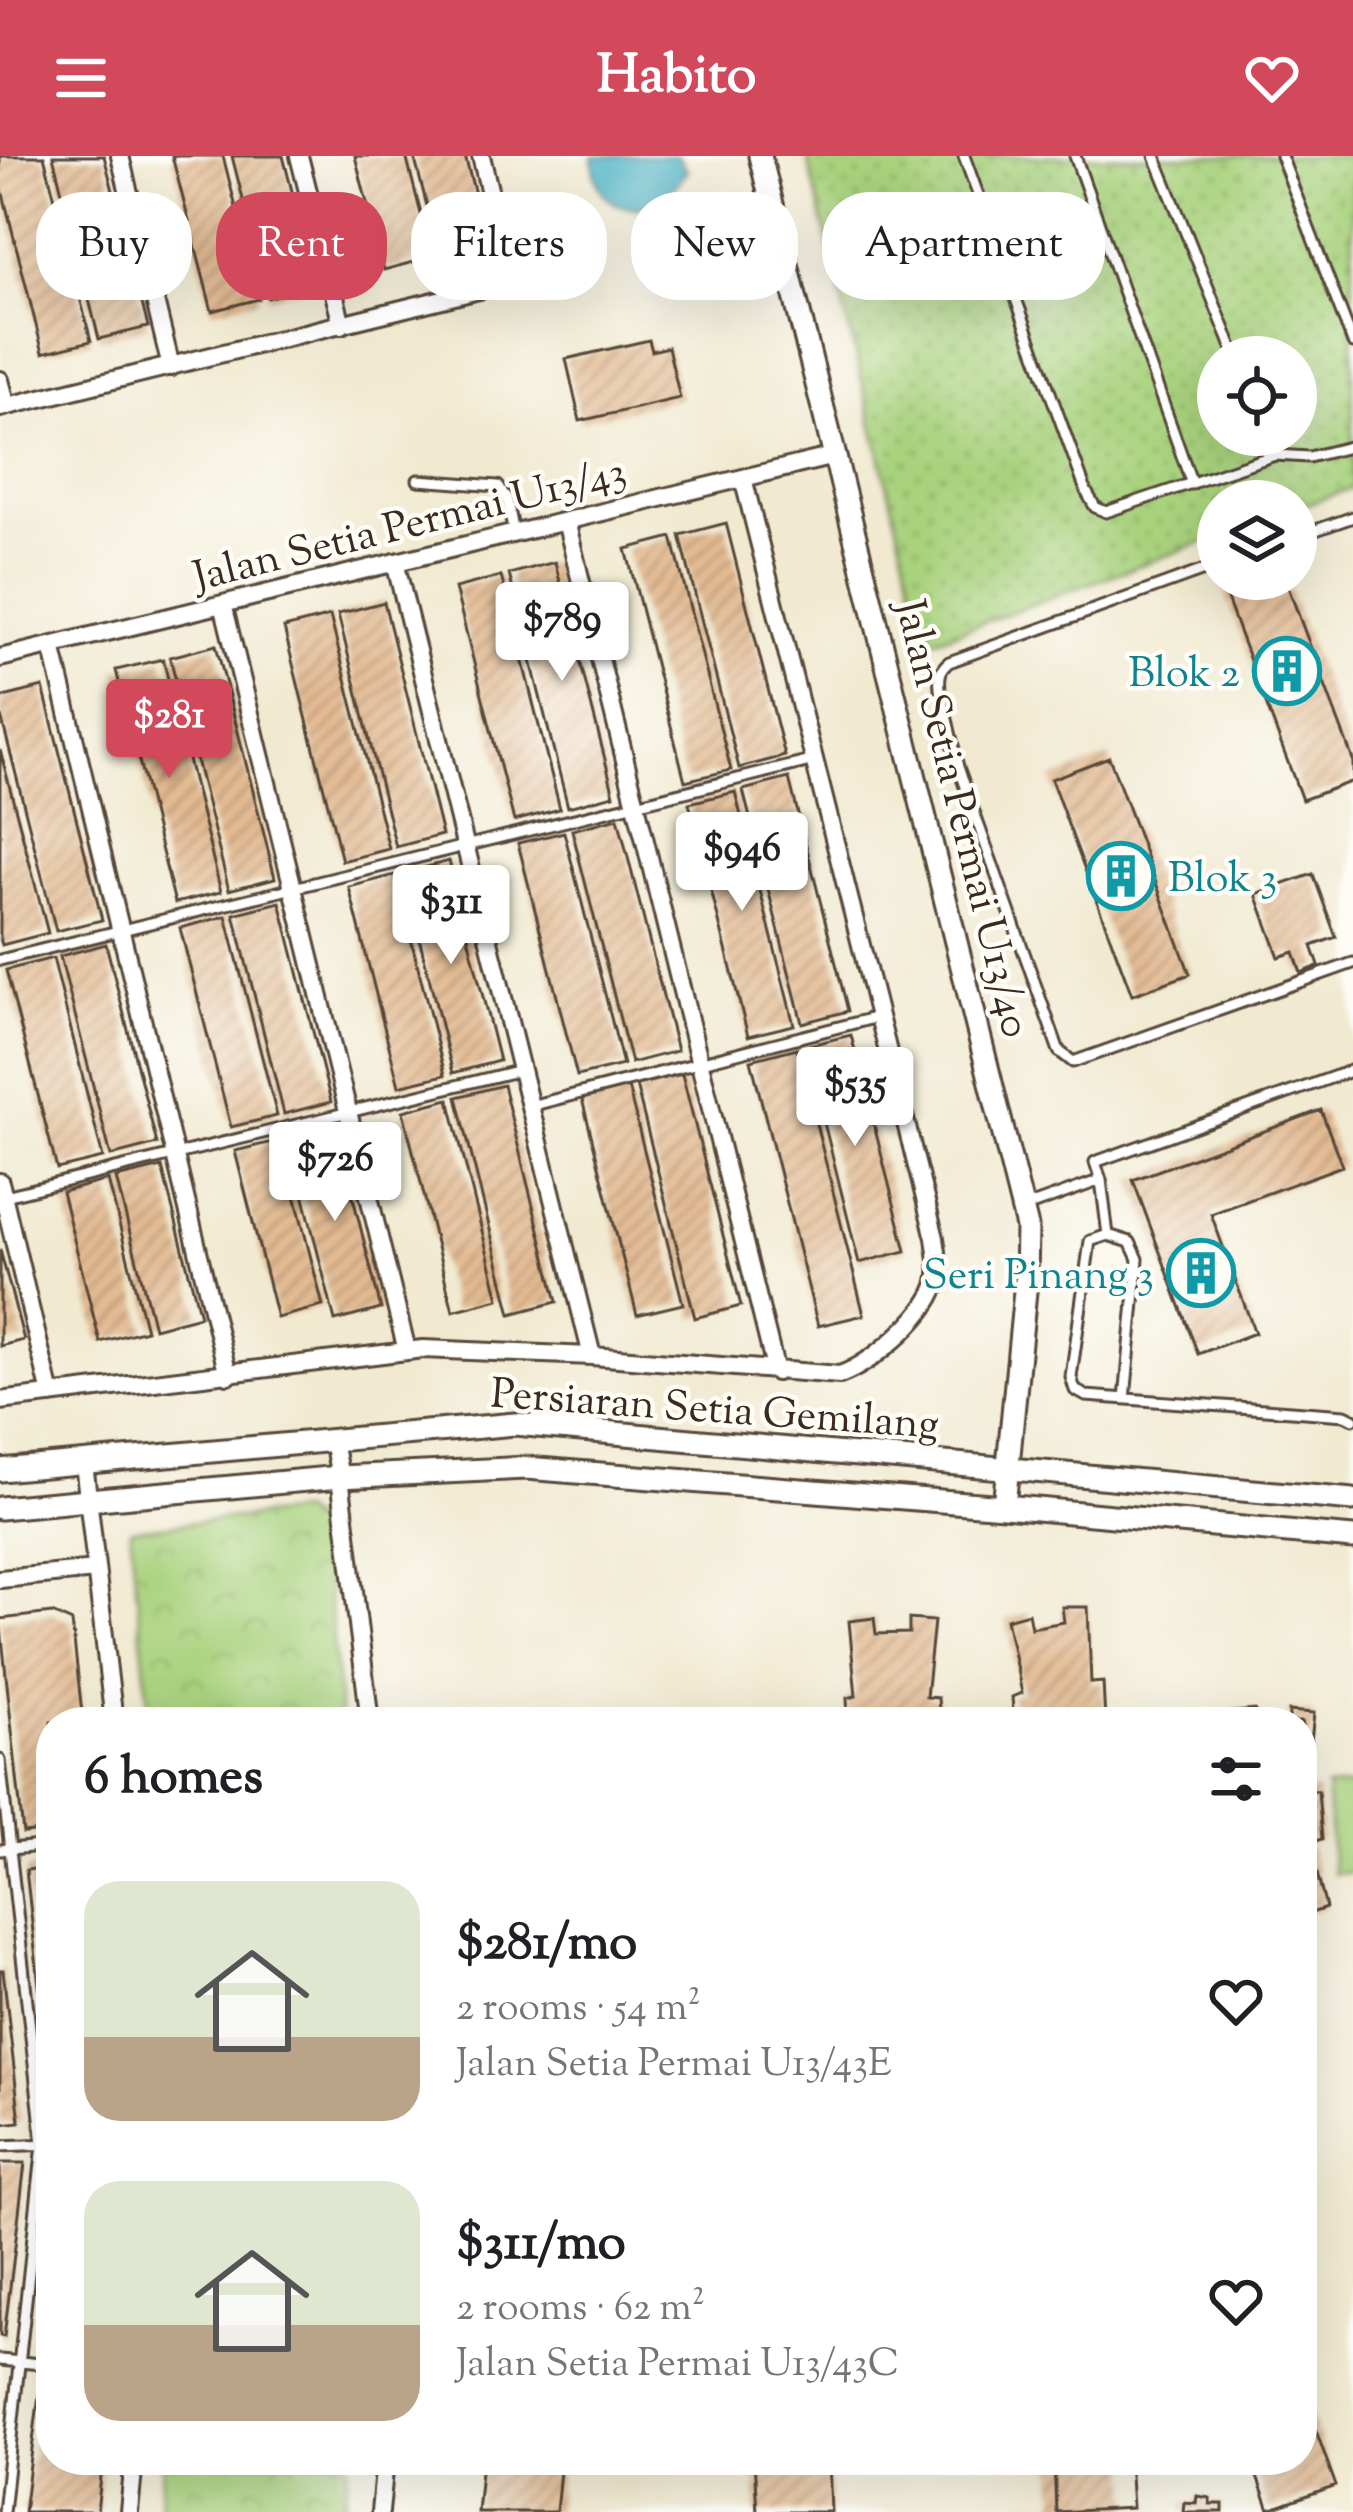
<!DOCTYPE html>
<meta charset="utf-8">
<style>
body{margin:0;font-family:"Sorts Mill Goudy",serif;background:#f6f6f6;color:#202124;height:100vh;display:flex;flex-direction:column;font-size:45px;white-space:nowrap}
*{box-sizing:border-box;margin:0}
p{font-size:39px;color:#757577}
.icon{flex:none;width:66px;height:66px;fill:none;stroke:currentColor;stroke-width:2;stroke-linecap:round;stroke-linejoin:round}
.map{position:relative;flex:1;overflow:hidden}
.panel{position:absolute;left:36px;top:1551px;width:1281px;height:768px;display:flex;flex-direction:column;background:#fff;border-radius:48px;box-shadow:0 12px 48px #0002}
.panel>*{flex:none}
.top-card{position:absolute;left:36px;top:36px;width:1281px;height:108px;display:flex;gap:24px}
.tools{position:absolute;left:1197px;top:180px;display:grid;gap:24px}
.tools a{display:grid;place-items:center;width:120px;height:120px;border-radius:50%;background:#fff;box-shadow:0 12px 48px #0002;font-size:60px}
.price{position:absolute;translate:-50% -102px;padding:0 27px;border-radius:12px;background:#fff;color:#222;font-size:39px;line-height:78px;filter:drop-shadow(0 3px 6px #0008)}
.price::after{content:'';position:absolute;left:50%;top:72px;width:36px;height:27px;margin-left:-18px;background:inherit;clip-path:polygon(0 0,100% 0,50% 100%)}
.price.active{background:#d1495b;color:#fff}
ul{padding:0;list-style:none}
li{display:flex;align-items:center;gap:36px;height:300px;padding:0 48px}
li span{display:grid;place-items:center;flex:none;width:336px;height:240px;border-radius:36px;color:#555}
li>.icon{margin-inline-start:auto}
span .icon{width:144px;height:144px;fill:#fffc;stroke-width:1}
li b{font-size:51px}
h2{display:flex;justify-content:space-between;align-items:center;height:144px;padding:0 48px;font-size:51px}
.tag{padding:0 42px;border-radius:48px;background:#fff;box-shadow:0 12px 48px #0002;font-size:42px;line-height:108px}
.tag.active{background:#d1495b;color:#fff}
header{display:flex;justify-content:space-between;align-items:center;height:156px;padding:0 48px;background:#d1495b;color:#fff;font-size:54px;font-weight:700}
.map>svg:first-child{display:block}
</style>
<header><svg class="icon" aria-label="menu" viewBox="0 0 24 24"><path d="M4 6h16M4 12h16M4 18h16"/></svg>Habito<svg class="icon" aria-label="heart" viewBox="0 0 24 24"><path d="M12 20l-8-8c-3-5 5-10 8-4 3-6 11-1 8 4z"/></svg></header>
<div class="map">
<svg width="1353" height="2356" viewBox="0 0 1353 2356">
<defs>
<pattern id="grass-dots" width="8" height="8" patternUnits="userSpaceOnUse" patternTransform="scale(3)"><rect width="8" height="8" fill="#a8d27d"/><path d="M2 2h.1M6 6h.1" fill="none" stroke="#92b46c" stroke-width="1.8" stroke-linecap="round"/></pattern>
<pattern id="park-crowns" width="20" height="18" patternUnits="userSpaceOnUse" patternTransform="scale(3)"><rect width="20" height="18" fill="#a8d27d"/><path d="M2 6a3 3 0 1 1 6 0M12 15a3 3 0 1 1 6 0" fill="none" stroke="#92b46c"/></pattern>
<pattern id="building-hatch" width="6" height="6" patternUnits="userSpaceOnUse" patternTransform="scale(3)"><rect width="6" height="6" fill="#e3bb93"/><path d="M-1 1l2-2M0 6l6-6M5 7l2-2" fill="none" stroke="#b99877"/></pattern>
</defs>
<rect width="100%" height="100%" fill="#fdfcf7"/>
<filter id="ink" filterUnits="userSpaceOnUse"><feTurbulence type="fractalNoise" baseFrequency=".00833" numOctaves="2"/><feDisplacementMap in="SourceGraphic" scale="24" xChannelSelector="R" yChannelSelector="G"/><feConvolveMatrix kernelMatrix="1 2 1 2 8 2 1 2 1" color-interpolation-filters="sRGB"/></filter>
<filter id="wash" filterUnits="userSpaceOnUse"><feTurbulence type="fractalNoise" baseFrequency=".004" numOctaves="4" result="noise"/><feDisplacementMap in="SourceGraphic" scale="48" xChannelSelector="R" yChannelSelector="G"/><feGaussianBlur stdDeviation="2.7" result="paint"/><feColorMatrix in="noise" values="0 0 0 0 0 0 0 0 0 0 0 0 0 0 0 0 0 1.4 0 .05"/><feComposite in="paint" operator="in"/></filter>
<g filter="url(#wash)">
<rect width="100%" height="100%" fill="#f1ead1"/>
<!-- grass -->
<path fill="url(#grass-dots)" stroke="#727e4e" stroke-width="3" fill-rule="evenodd" d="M807 0H1353V332L1296 352V345H1218V381L926 487ZM1218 201H1296V279H1218Z"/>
<!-- park -->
<path fill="url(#park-crowns)" stroke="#727e4e" stroke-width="3" d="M300 1356 322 1373 341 1566H150L130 1373Z
M164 2304H349L344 2356H159Z"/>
<!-- pitch -->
<path fill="#a8d27d" stroke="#727e4e" stroke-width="3" d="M1353 1630V1716L1333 1718 1326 1632Z"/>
<!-- water -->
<path fill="#42adc1" stroke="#3e6c70" stroke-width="3" d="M593 0H678L687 15C657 64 594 68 593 0Z"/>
<g id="blocks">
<!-- building -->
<path fill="url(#building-hatch)" d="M0 0H44L91 185 43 197 0 26Z
M53 0H104L148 171 99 183Z
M172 0H223L259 143 212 155Z
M232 0H283L316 129 268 142Z
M355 0H406L432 101 384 114Z
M414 0H465L488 88 440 100Z
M649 184 652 195 668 191 680 242 580 265 566 203Z
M726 367 785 600 739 612 680 379Z
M672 381 731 614 685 625 626 393Z
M555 406 614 639 568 651 509 418Z
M501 420 560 653 514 665 455 432Z
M1232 423H1285L1353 604V625L1302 644 1221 427Z
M384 446 442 679 396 691 338 458Z
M330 460 389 693 342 705 284 472Z
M216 489 275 722 229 734 170 501Z
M163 503 221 736 175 747 116 514Z
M43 531 102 764 56 775 0 556V542Z
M0 594 48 777 2 789 0 782Z
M1109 601 1190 818 1132 839 1051 623Z
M789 622 848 855 802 867 743 634Z
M735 636 794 869 748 880 689 647Z
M618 662 677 895 631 907 572 674Z
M564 676 623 909 577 920 518 687Z
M449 705 499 905 453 917 403 717Z
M1313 718 1336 781 1312 790 1319 810 1301 817 1294 796 1279 801 1256 738Z
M395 719 445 919 399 930 349 731Z
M280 746 331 946 284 958 234 758Z
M226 760 277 960 231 971 180 772Z
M106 788 157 988 111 1000 60 800Z
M53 802 103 1002 57 1013 6 814Z
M851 879 906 1095 859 1107 805 890Z
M797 892 864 1159 818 1170 751 904Z
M682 918 741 1150 695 1162 636 929Z
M503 929 557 1146 511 1158 457 941Z
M628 931 683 1148 637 1159 582 943Z
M449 943 499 1143 453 1155 403 955Z
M1321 954 1342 1010 1211 1058 1255 1177 1198 1198 1133 1024Z
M335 970 381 1153 335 1165 289 982Z
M281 984 323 1150 277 1162 235 995Z
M162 1011 200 1160 154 1172 116 1022Z
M108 1024 146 1174 100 1186 62 1036Z
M0 1094 24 1184 0 1190Z
M1062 1451H1088L1091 1527 1103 1526 1105 1566H1014L1012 1541 1022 1537 1006 1463 1028 1457 1031 1472 1064 1466Z
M52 1457 72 1466 83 1566H51V1674L23 1677 0 1463Z
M874 1462 876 1478 909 1477V1463L934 1465 926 1541 938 1542 940 1566H848L847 1542 856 1540 849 1465Z
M1255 1554 1256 1566H1232L1231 1556Z
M1289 1555 1314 1557 1306 1634 1318 1635 1322 1683 1309 1687 1326 1752 1303 1760 1302 1566H1289Z
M51 1711V1909H48L26 1714Z
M0 1814H3L20 1966 0 1968Z
M0 2007H25L4 2181 0 2180Z
M48 2105H51V2187L38 2185Z
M41 2223 51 2224V2304H103L97 2356H24Z
M1302 2236 1336 2330 1269 2354 1251 2304H1302Z
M482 2304H561L556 2356H477Z
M754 2304H829L831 2356H757Z
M1054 2304H1129L1132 2352 1056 2356Z
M1197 2340 1210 2342V2348H1223V2356H1183L1184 2346 1196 2347Z"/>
</g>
</g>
<g filter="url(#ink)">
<use href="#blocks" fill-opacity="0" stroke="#564739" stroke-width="3"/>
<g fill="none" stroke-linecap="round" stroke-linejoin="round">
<!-- service casing -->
<g stroke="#564739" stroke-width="15">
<path id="service" d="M964 0 1086 335 1095 351 1106 356 1275 299
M1075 0 1192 328
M1155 0 1236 201
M1281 0 1353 187
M1267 279 1275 299 1309 301 1353 290
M418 324 498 330 507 343 514 378
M1296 381 1353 361
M1218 409 949 506C939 514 939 521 940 533L958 611 1059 895 1073 906 1353 807
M0 804 815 604
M530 950 878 861
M1 1041 521 914
M1023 1052 1101 1024
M1108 1079 1101 1024 1095 1006 1353 914
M1125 1243 1138 1103 1130 1086 1108 1079 1090 1085 1071 1221 1075 1234 1086 1240 1345 1259 1353 1263
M0 1604 43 1988 3 2356
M0 1694 51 1689
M0 1990 51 1988
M0 2204 51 2209"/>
</g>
<!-- minor casing -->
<g stroke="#564739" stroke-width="22">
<path id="minor" d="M120 0 171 211
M299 0 342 169
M0 224 7 250
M0 252 487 132 502 113 505 100 481 0
M566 365 776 1216
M395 406 592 1200
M223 448 407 1195
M52 490 228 1219
M0 502 834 300
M0 1026 51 1239
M0 1245 423 1193 592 1200 840 1219C872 1207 924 1163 936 1130 941 1114 937 1098 935 1082L743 322
M333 1285 340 1321 370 1566
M84 1307 114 1566
M0 1423 96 1414
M129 2356 134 2304
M380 2356 385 2304"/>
</g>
<!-- tertiary casing -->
<g stroke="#564739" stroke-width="27">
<path id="tertiary" d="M760 0 1027 1071 1026 1125 1004 1350
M0 1314 515 1268 1353 1344
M0 1352 340 1321 526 1312 1004 1350 1353 1382"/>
</g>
<!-- service -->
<use href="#service" stroke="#fff" stroke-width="9"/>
<!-- minor -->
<use href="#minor" stroke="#fff" stroke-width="16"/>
<!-- tertiary -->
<use href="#tertiary" stroke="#fff" stroke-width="21"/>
</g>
</g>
<!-- icons -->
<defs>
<g id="building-ring" transform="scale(3.45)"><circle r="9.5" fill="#fdfcf7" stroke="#0f9aa8" stroke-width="1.5"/><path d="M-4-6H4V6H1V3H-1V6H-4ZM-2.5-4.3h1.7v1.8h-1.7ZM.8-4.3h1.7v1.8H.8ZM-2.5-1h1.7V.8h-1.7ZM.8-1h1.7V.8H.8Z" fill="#0f9aa8"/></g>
</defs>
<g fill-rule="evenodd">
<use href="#building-ring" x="1287" y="515"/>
<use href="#building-ring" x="1121" y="720"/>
<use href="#building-ring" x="1201" y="1117"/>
</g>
<g text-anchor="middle" stroke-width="9" stroke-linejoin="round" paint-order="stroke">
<!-- street labels -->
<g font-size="42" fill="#3b2a1e" stroke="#fdfcf7">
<text transform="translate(409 366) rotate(-14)" y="15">Jalan Setia Permai U13/43</text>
<text transform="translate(965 662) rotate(76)" y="15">Jalan Setia Permai U13/40</text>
<text transform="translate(715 1251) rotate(4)" y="15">Persiaran Setia Gemilang</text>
</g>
<!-- culture labels -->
<g font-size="42" fill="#0d838f" stroke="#fdfcf7" text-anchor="end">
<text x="1240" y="530">Blok 2</text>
<text x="1168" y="735" text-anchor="start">Blok 3</text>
<text x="1154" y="1132">Seri Pinang 3</text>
</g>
</g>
</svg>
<div class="tools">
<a><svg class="icon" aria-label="locate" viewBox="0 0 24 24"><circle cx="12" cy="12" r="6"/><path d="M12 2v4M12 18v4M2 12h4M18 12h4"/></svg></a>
<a><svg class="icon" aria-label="layers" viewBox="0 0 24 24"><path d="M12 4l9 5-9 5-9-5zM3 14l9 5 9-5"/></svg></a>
</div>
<b class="price" style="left:562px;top:528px">$789</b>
<b class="price active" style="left:169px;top:625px">$281</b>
<b class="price" style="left:742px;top:758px">$946</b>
<b class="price" style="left:451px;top:811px">$311</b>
<b class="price" style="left:855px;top:993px">$535</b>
<b class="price" style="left:335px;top:1068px">$726</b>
<div class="top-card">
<a class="tag">Buy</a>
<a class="tag active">Rent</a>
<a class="tag">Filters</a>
<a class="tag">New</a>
<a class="tag">Apartment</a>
</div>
<section class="panel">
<h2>6 homes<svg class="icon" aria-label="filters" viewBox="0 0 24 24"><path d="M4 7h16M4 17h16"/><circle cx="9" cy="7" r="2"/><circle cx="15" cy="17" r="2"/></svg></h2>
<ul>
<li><span style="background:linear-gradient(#dfe7d0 65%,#b9a48a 0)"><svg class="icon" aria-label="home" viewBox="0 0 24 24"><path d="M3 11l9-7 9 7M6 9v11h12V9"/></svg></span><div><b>$281/mo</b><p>2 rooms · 54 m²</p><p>Jalan Setia Permai U13/43E</p></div><svg class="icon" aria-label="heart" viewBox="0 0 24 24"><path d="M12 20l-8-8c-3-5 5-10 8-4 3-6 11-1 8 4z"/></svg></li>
<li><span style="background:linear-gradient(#dfe7d0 60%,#b9a48a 0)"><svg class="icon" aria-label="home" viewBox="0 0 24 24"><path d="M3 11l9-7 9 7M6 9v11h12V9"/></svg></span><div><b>$311/mo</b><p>2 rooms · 62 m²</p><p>Jalan Setia Permai U13/43C</p></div><svg class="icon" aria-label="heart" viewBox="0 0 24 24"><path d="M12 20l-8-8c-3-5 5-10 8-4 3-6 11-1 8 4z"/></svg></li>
</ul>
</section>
</div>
